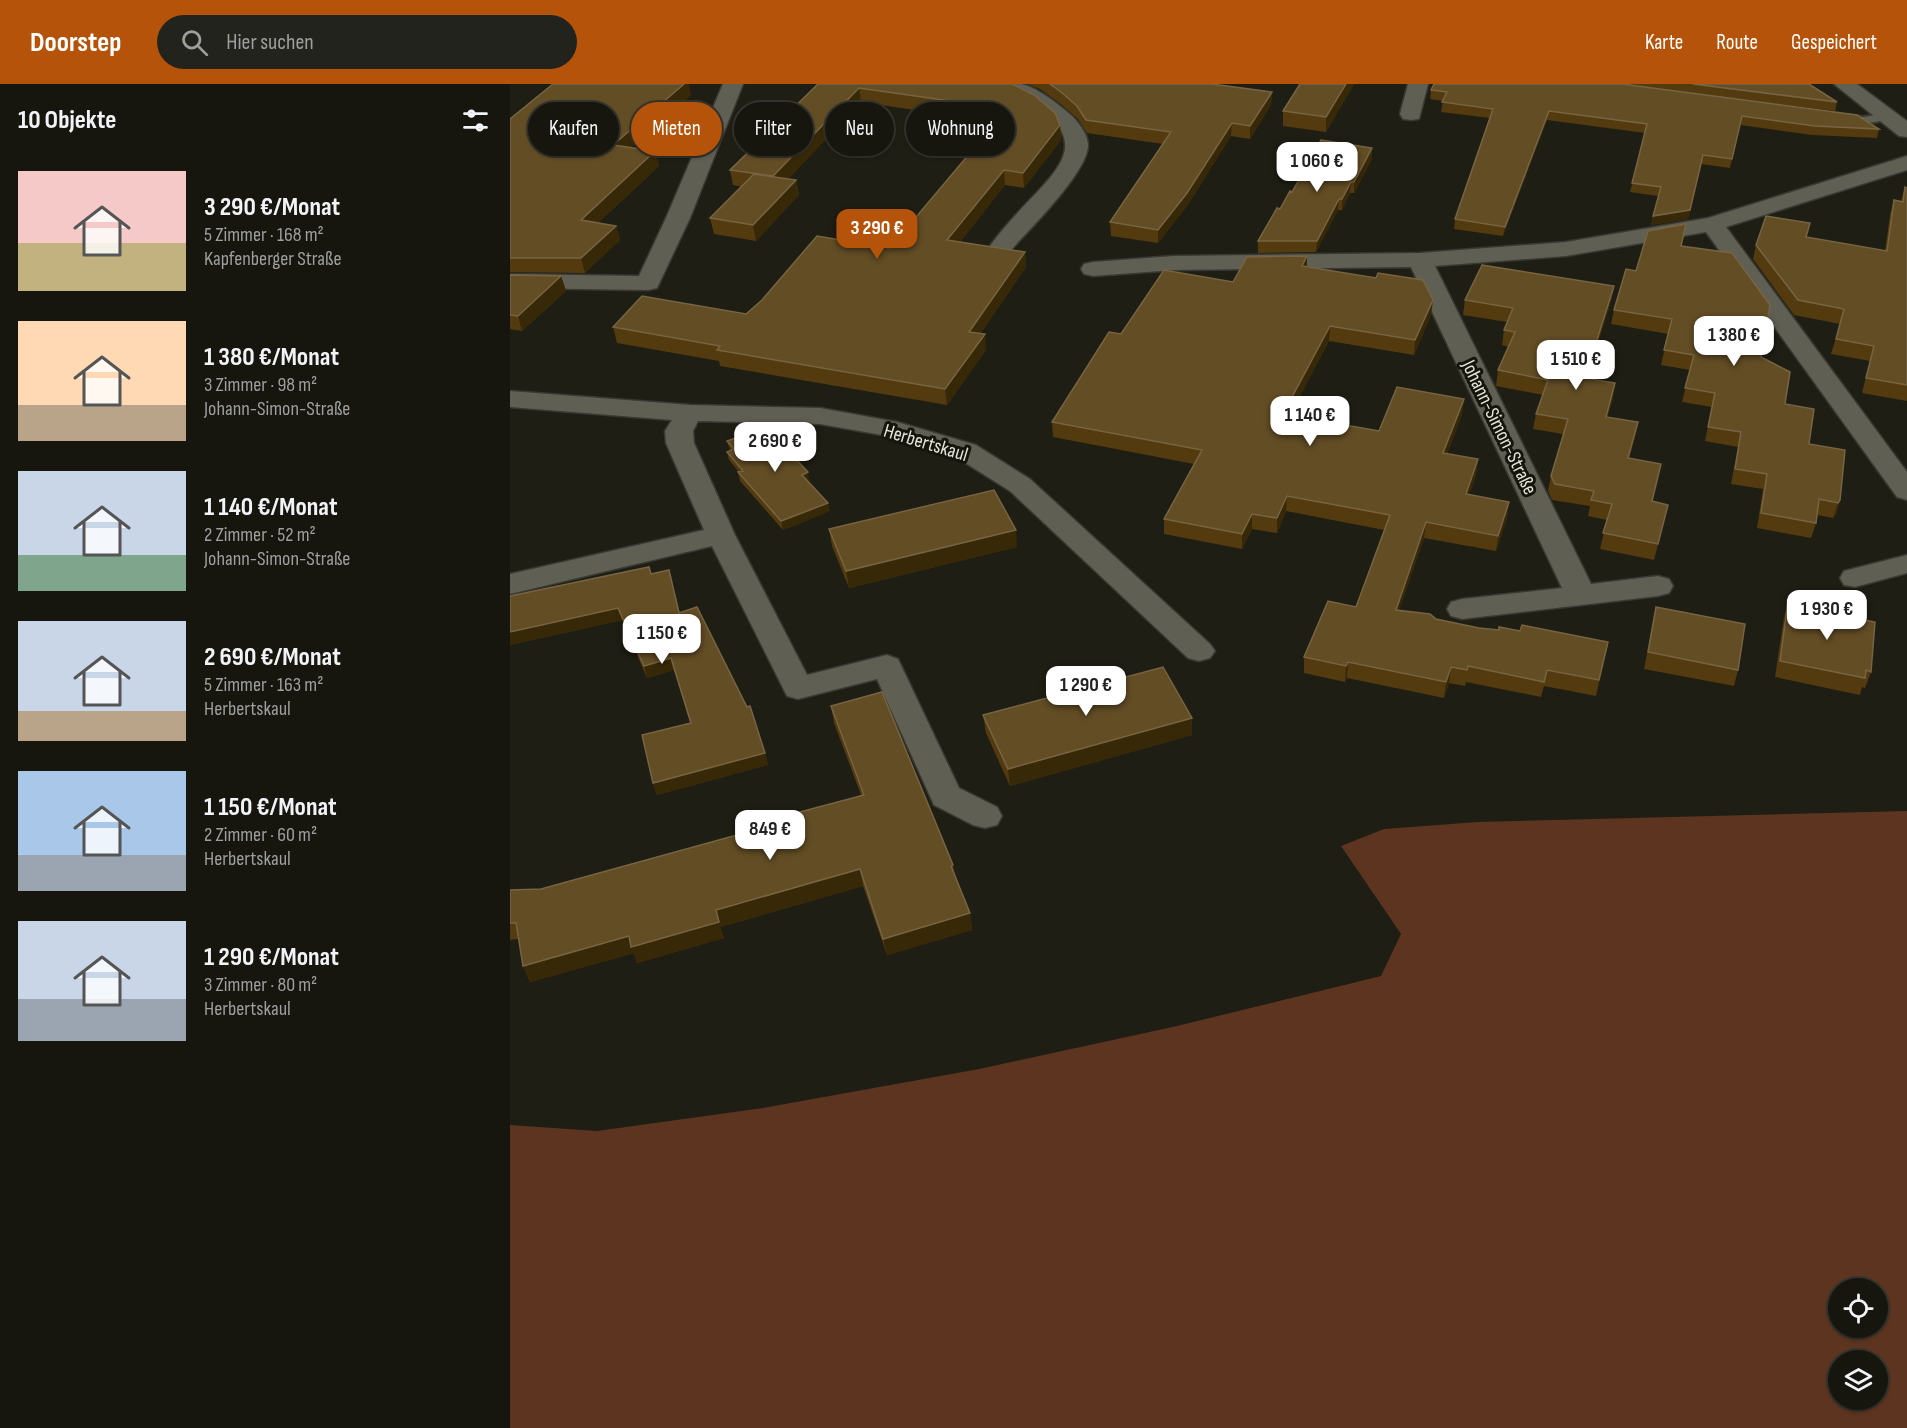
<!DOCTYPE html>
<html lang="de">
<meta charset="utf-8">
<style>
body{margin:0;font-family:"Sofia Sans Condensed",sans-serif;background:#23231d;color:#f1f3f6;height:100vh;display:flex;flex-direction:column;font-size:22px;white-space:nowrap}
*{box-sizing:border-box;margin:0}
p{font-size:20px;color:#9e9f9e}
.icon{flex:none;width:33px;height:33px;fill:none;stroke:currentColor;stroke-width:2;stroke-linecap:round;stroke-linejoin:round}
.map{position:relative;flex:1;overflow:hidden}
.drawer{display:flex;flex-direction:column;background:#16160f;width:510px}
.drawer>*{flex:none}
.banner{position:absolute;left:18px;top:18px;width:570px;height:54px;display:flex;gap:12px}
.tools{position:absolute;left:1318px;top:1194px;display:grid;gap:12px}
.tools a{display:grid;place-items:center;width:60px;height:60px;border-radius:50%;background:#16160f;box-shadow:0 2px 4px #0004,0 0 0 2px #35352f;font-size:30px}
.price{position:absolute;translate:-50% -51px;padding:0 14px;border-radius:12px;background:#fff;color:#222;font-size:20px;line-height:39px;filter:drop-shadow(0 2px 3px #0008)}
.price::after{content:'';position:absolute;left:50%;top:36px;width:18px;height:14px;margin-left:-9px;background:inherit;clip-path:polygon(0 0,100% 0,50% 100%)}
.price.on{background:#b45309;color:#fff}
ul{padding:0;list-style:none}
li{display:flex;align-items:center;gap:18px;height:150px;padding:0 18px}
li span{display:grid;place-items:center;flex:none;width:168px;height:120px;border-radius:0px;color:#555}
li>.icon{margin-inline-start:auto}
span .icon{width:72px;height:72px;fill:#fffc;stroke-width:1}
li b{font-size:26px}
h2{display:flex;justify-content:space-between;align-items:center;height:72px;padding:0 18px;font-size:26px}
.chip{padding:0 21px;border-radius:27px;background:#16160f;box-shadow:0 2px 4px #0004,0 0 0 2px #35352f;font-size:21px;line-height:54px}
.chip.on{background:#b45309;color:#fff}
header{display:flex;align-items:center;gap:36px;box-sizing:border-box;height:84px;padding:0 30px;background:#b45309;color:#fff}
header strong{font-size:28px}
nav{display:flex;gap:33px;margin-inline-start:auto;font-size:21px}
.search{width:420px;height:54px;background:#23231d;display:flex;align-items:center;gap:15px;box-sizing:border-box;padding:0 21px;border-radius:33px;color:#9e9f9e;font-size:22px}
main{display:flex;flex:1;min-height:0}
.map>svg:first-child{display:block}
</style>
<header>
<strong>Doorstep</strong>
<div class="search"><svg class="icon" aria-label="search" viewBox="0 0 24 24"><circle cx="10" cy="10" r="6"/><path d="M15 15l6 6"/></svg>Hier suchen</div>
<nav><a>Karte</a><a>Route</a><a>Gespeichert</a></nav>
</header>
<main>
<section class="drawer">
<h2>10 Objekte<svg class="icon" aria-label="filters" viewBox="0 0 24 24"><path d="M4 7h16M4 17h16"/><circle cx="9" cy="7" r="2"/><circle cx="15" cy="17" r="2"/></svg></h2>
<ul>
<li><span style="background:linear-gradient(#f6c9c9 60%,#c2b280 0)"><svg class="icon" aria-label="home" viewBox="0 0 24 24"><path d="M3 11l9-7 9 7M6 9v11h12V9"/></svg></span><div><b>3 290 €/Monat</b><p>5 Zimmer · 168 m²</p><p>Kapfenberger Straße</p></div></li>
<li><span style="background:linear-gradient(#ffd9b3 70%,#b9a48a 0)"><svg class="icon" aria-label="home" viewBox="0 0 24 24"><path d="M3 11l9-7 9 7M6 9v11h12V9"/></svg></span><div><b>1 380 €/Monat</b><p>3 Zimmer · 98 m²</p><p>Johann-Simon-Straße</p></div></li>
<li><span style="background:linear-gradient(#c9d6e8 70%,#7fa58c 0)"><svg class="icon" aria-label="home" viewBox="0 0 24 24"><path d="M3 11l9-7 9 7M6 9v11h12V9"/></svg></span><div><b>1 140 €/Monat</b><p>2 Zimmer · 52 m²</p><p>Johann-Simon-Straße</p></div></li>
<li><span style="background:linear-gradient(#c9d6e8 75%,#b9a48a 0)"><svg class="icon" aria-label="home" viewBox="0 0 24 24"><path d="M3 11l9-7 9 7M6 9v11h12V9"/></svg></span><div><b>2 690 €/Monat</b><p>5 Zimmer · 163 m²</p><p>Herbertskaul</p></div></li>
<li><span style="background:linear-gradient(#a9c7e8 70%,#9aa5b1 0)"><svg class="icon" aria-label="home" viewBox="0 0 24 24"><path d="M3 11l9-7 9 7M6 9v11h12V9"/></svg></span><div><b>1 150 €/Monat</b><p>2 Zimmer · 60 m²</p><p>Herbertskaul</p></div></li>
<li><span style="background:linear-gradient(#c9d6e8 65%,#9aa5b1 0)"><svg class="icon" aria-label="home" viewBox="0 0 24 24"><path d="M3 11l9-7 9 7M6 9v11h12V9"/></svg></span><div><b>1 290 €/Monat</b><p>3 Zimmer · 80 m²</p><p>Herbertskaul</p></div></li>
</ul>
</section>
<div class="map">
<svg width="1397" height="1344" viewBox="0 0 1397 1344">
<rect width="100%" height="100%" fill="#1e1e14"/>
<!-- green -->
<path fill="#5c3420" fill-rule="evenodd" d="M1397 727V1344H0V1041L87 1047 253 1024 469 985 667 942 871 892 891 850 831 762 874 745 968 738ZM1329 1204H1368V1244H1329ZM1329 1276H1368V1316H1329Z"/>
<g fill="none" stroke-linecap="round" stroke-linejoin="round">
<!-- lane casing -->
<g stroke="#393832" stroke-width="4">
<path id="lane" d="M1378 29 1383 32 1382 34C1367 38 1342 44 1329 34L1334 31 1353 33Z"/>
</g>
<!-- street casing -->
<g stroke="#393832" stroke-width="3">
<path id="street" d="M213 0H233L180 134 147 204 138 206 0 204V190L129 192 156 134Z
M484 0C492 0 503 0 511 0 526 3 544 17 555 26 565 34 577 47 578 60 580 86 519 146 500 167L492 169 484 167 480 162C527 94 619 59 487 4Z
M898 0H918L909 35 901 36 893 35 890 30Z
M1324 0H1347L1397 37V53L1389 52Z
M1397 72V86L1216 143 1397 388V416L1387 413 1196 148 1056 172 925 182 1081 500 1148 492 1159 495 1163 502 1159 509 1148 512 952 535 941 532 937 525 941 518 952 515 1052 504 901 183 664 186 583 192 574 190 571 185 574 180 583 178 664 172 910 169 1056 158 1198 134Z
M0 307 180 321 310 324 387 338 466 361 520 395 700 560 705 567 700 574 689 577 678 574 500 407 446 373 383 353 310 340 188 337 183 347 184 359 225 451 297 591 377 571 388 575 449 704 487 723 492 732 487 741 475 744 463 741 424 721 367 595 288 615 277 612 202 462 0 510V490L194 446 156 359 155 347 162 336 0 323Z
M1397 471V489L1345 503 1334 501 1330 494 1334 487Z"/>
</g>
<!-- lane -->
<use href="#lane" fill="#5f5f53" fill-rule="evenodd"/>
<!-- street -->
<use href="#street" fill="#5f5f53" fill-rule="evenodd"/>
</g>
<!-- wall -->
<path fill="#533b0f" d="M308 0H502L550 41 551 56 514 104 495 101 450 158 515 168 516 183 470 250 476 266 437 321 210 282 209 277 107 259 103 243 236 230 380 164 486 38 351 18 278 95 286 96 289 111 246 157 204 150 200 134 232 103 223 101 220 86Z
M517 0H702L762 8 761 21 740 55 721 52 677 122 648 159 601 152 600 138 653 60 577 49 568 35 552 21 530 5Z
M844 0 816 48 773 42V27Z
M924 0H1299L1327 18 1325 27 1116 1 1369 45 1367 54 1302 51 1230 41 1220 84 1191 80 1178 135 1141 141 1148 112 1120 108 1135 49 1037 36 993 152 944 145 945 135 980 34 931 28 933 17 920 15 921 6Z
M181 11 120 64 145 67 149 82 88 139 106 142 110 156 75 189 0 188V35Z
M862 64V75L844 109H840L832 126H828L806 168 748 169V157L770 125Z
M1395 103 1397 104V317L1352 309 1360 277 1321 270 1330 240 1284 231 1243 175 1246 161 1300 139 1296 153 1375 167 1380 131 1384 116 1391 117Z
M1172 162 1251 273 1275 320 1299 360 1330 416 1326 431 1323 434 1307 431 1306 439 1301 454 1247 444 1253 405 1221 400 1228 363 1195 357 1202 323 1172 318 1180 286 1151 281 1158 250 1101 240 1104 226 1126 187Z
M797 182 921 231 904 271 819 257 780 331 869 347 954 315 952 330 937 370 968 375 966 391 959 411 999 418 997 434 986 467 914 454 889 526 926 535 969 544 1010 547 1098 558 1086 612 1034 602 1031 613 956 598 955 602 939 599 934 614 837 594 835 598 794 589V573L846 523 874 446 776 427 767 449 742 445 732 465 654 450V435L684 380 543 353 542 338 611 250 723 198Z
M0 192H51L56 207 12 247 0 245Z
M1104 202 1101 217 1077 294 1103 315 1097 333 1128 338 1119 374 1142 418 1158 421 1144 476 1090 465 1097 436 1078 432 1080 422 1042 416 1038 407 1041 392 1053 350 1023 345 1026 330 1033 311 986 302 988 286 999 263 992 261 994 246 997 238 953 231 955 216Z
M217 357 286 376 299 397 298 398 320 427 273 446 230 397 228 388H229L219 376 217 368 220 366Z
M319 445 507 463 339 504 322 462Z
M162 498 170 529 255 669 258 681 147 711 143 699 180 639 164 586 137 594 112 536 0 561V512Z
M1278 517 1361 588 1355 604 1352 603 1350 611 1265 593 1274 533Z
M1146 523 1228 586 1224 602 1134 585Z
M321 622 443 781 445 791 460 829 462 846 377 871 353 802 210 843 214 854 127 879 124 869 20 898 13 882 9 855 0 856V806L31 805 227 751 351 711 324 639Z
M473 631 682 634V651L500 702 476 649Z"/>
<!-- shaded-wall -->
<path fill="#372808" d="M174 0H179L181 11 107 75 103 61Z
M836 0H844L816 48V33Z
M349 4 351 18 266 108 263 93Z
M762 8 761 21 740 55V42Z
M1039 27 1037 36 993 152 995 143Z
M722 39 721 52 677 122 648 159V146Z
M550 41 551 56 514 104 513 89Z
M862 64V75L844 109V98Z
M145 67 149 82 75 151 71 136Z
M1193 71 1178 135 1141 141 1143 132Z
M494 86 495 101 439 172 437 156Z
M286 96 289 111 246 157 243 141Z
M841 98 840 109 832 126V115Z
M829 115 828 126 806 168 807 157Z
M106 142 110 156 75 189 71 174Z
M515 168 516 183 461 263 459 248Z
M797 172V187L792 182Z
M51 192 56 207 12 247 8 232Z
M1104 202 1101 217 1073 309 1075 294Z
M923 216 921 231 904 271 905 256Z
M820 242 819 257 773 345V330Z
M475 250 476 266 437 321 435 305Z
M1105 299 1103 315 1093 348 1096 333Z
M954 315 952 330 931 385 933 369Z
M1128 338 1125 354 1115 390 1118 374Z
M285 367 286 376 280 369Z
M968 375 966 391 954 426 956 410Z
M298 388 299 397 293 399 292 391Z
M777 412 776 427 767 449V434Z
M1330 416 1326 431 1323 434 1328 419Z
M999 418 997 434 986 467 988 452Z
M318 419 320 427 273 446 271 437Z
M742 430V445L732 465V450Z
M916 438 914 454 884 541 886 526Z
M506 446 507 463 339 504 336 487Z
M108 524 112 536 0 561V548Z
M161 574 164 586 137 594 134 582Z
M838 578 837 594 835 598 836 582Z
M941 583 939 599 934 614 936 598Z
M682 634V651L500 702 498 685Z
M255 669 258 681 147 711 143 699Z
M350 785 353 802 210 843 214 854 127 879 124 869 20 898 13 882 119 852Z
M460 829 462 846 377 871 373 855Z"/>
<!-- building -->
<path fill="#634d25" stroke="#776442" stroke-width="1.5" d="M43 0H174L103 61 145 67 71 136 106 142 71 174H0V35Z
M308 0H502L524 11 545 29 550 41 513 89 494 86 437 156 515 168 459 248 475 250 435 305 207 266 210 262 103 243 132 212 236 230 252 216 307 152 380 164 497 25 349 4 263 92 220 86Z
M540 0H702L762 8 740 42 722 39 677 109 648 146 600 138 661 48 576 36 567 22 551 8Z
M790 0H836L816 33 773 27Z
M924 0H1112L1347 31 1369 45 1305 42 1232 32 1222 75 1193 71 1180 126 1143 132 1151 103 1122 99 1137 40 1039 27 995 143 945 135 983 25 932 18 937 8 921 6Z
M1183 0H1299L1327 18Z
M811 56 862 64 844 98H841L832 115H829L807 157H748L767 124 770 125 780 107 782 108Z
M244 90 286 96 243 141 200 134Z
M1395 103 1397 104V301L1356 294 1364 262 1326 255 1334 225 1288 216 1246 161 1256 132 1300 139 1296 153 1377 167 1384 116 1393 118Z
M1176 140 1171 162 1222 169 1260 221 1251 273 1280 288 1275 320 1304 325 1299 360 1335 366 1330 416 1328 419 1309 415 1306 439 1251 429 1257 390 1225 385 1231 348 1198 343 1205 309 1175 304 1184 271 1154 266 1162 235 1104 226 1116 185 1126 187 1138 147Z
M797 172 792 182 866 194 868 189 913 196 923 216 905 256 820 242 773 330 869 347 887 303 954 315 933 369 968 375 956 410 999 418 988 452 916 438 886 526 920 530 926 535 969 544 989 546V543L1010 547 1012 541 1098 558 1089 596 1037 586 1034 598 958 582 957 586 941 583 936 598 838 578 836 582 794 573 818 517 846 523 880 431 777 412 767 434 742 430 732 450 654 435 692 366 542 338 599 248 611 250 654 186 723 198 737 173Z
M972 181 1104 202 1075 294 1105 299 1096 333 1128 338 1118 374 1151 380 1142 417 1158 421 1148 460 1093 449 1102 420 1081 416 1084 407 1045 400 1041 392 1058 335 1026 330 1038 296 988 286 1005 248 994 246 1003 224 955 216Z
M0 191 51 192 8 232 0 231Z
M261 341 285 367 280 369 298 388 292 391 318 419 271 437 228 388 233 387 217 368 224 365 217 357Z
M484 406 506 446 336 487 319 445Z
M139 483 141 490 159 486 169 529 187 523 237 623 240 622 255 669 143 699 132 651 181 639 161 574 134 582 108 524 0 548V512Z
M1278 517 1301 522 1306 526 1365 538 1361 588 1356 586 1355 594 1270 577Z
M1146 523 1235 540 1228 586 1138 568Z
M653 583 682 634 498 685 473 631Z
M372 608 443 781 441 782 460 829 373 855 350 785 206 826 209 838 121 863 119 852 13 882 6 839H0V806L31 805 227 751 226 745 354 711 321 622Z"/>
<g text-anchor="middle" stroke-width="6" stroke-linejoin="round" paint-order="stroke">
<!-- street labels -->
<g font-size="20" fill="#e4e3dc" stroke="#15150b">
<text transform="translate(990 343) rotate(64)" y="7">Johann-Simon-Straße</text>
<text transform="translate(416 358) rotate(17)" y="7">Herbertskaul</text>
</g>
</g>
</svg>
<div class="tools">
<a><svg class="icon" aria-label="locate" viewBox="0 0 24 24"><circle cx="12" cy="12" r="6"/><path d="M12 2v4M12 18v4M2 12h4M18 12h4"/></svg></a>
<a><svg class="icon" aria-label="layers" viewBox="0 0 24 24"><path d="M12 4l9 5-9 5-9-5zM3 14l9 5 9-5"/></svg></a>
</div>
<b class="price" style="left:807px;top:109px">1 060 €</b>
<b class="price on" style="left:367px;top:176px">3 290 €</b>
<b class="price" style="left:1224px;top:283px">1 380 €</b>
<b class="price" style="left:1066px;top:307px">1 510 €</b>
<b class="price" style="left:800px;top:363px">1 140 €</b>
<b class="price" style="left:265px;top:389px">2 690 €</b>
<b class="price" style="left:1317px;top:557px">1 930 €</b>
<b class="price" style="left:152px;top:581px">1 150 €</b>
<b class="price" style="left:576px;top:633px">1 290 €</b>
<b class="price" style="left:260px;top:777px">849 €</b>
<div class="banner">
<a class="chip">Kaufen</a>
<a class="chip on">Mieten</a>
<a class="chip">Filter</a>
<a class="chip">Neu</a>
<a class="chip">Wohnung</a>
</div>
</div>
</main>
